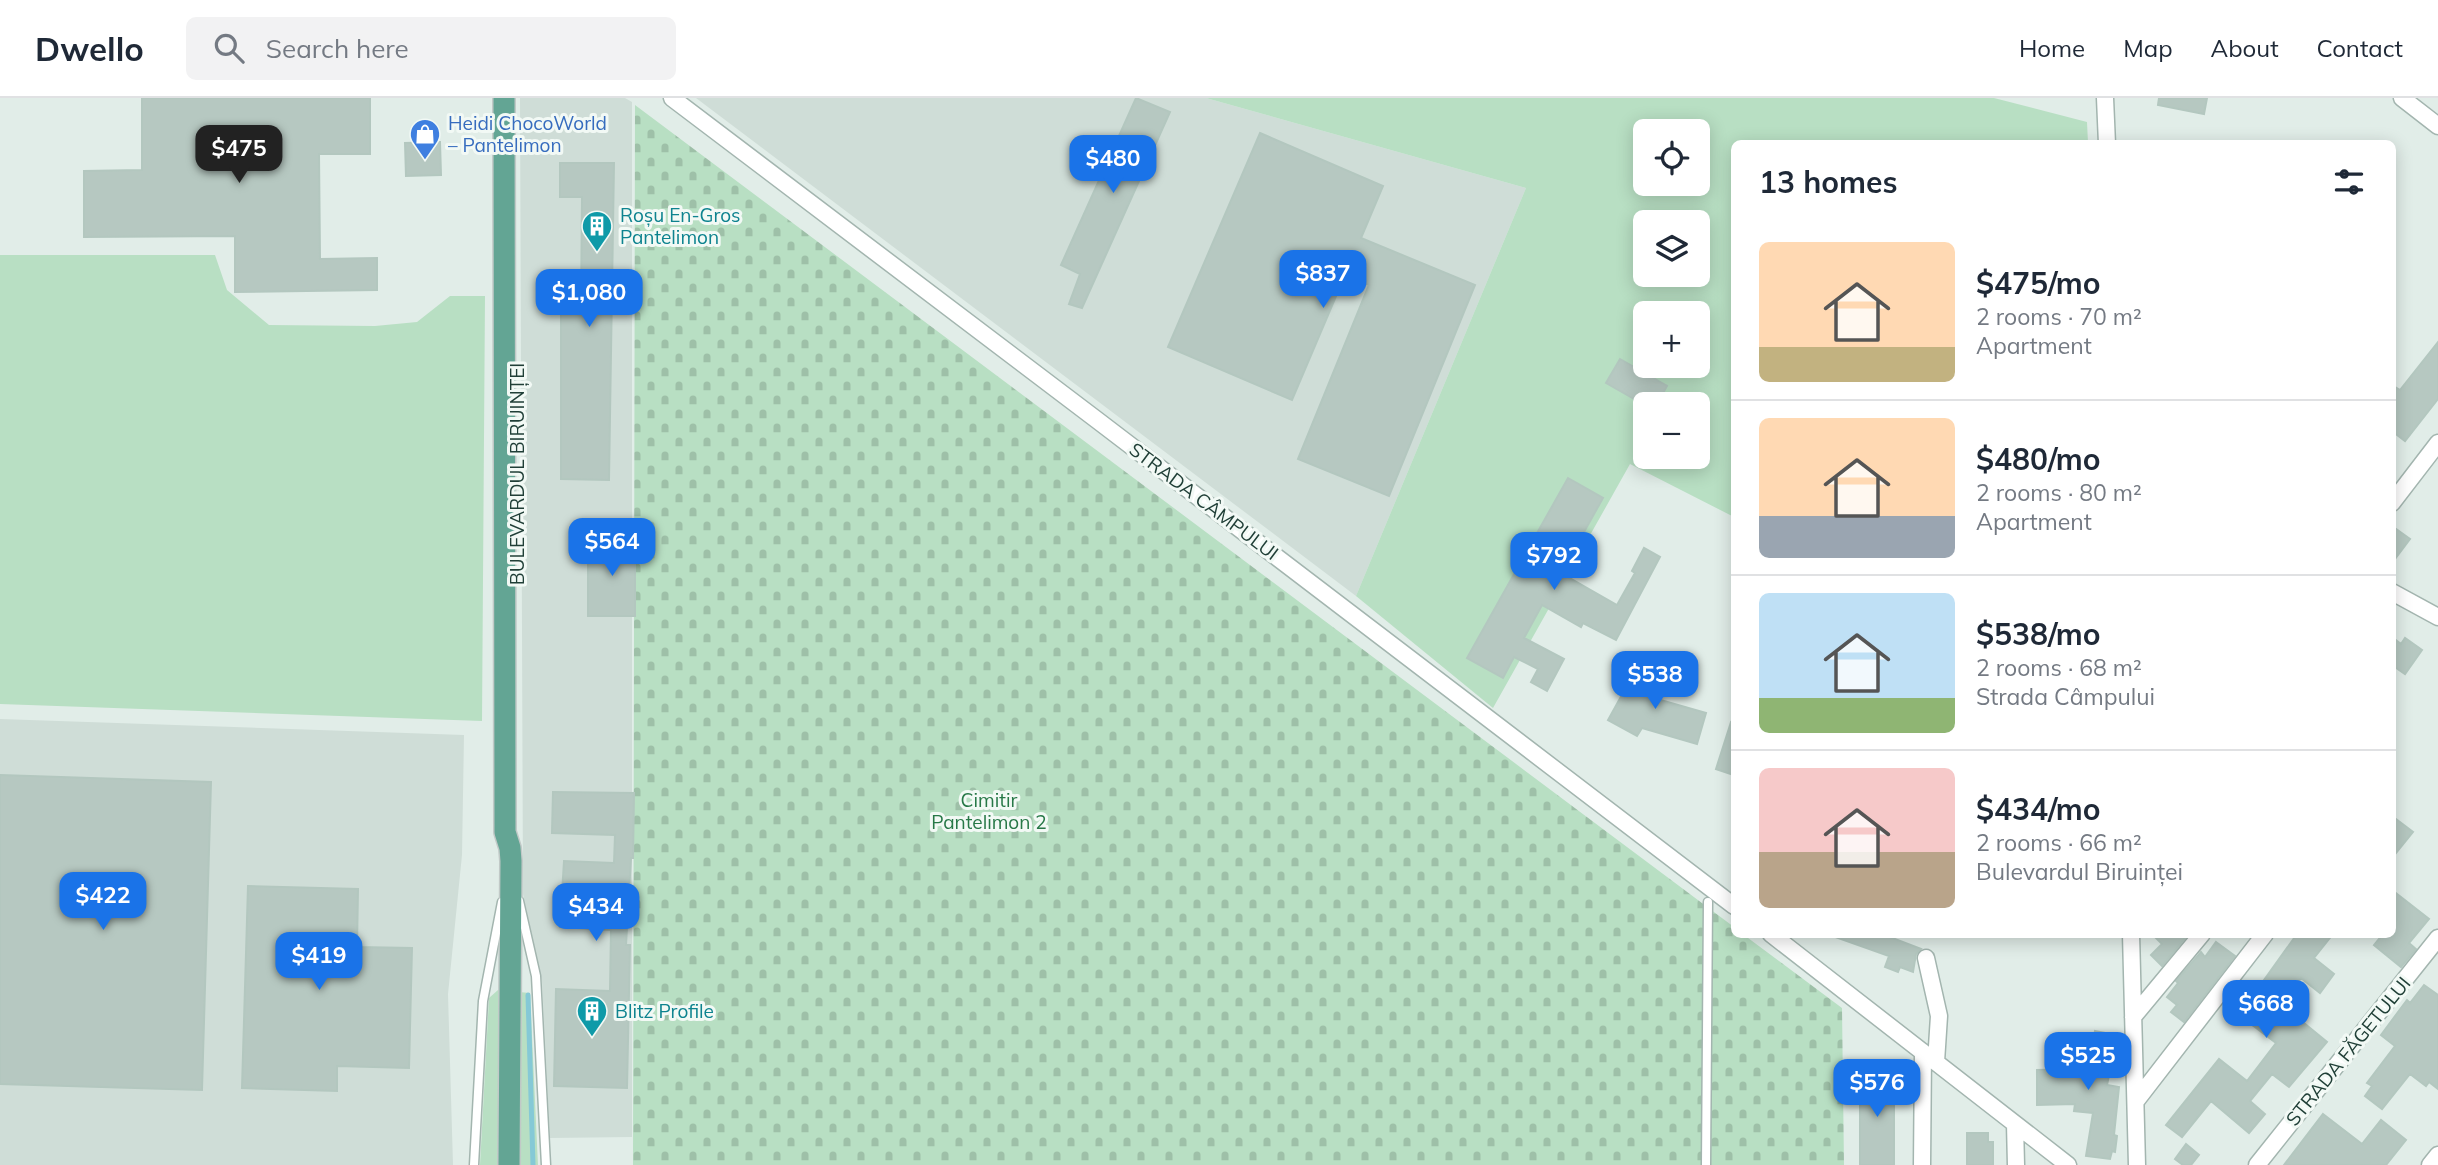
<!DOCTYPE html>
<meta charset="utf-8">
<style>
body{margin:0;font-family:Mulish,sans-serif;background:#f2f2f3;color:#1f2937;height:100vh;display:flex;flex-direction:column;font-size:26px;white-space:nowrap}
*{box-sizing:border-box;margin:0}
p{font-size:23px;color:#747a83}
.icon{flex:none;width:38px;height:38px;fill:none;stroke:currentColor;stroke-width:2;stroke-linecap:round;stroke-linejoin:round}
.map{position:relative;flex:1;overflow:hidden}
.drawer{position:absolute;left:1731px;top:42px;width:665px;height:798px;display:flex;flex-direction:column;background:#fff;border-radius:10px;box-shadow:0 4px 18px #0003}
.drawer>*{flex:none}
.tools{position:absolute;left:1633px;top:21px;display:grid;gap:14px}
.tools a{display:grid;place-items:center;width:77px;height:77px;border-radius:10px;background:#fff;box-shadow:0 4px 18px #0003;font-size:35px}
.price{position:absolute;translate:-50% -60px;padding:0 16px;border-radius:14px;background:#1a73e8;color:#fff;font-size:23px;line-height:46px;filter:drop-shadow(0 2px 4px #0008)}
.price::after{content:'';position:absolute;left:50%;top:42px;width:21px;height:16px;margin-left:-10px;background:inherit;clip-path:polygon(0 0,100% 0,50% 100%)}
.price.current{background:#222;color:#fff}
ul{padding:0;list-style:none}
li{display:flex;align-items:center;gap:21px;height:175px;padding:0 28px}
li+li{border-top:2px solid #e0e1e3}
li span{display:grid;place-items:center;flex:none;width:196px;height:140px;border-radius:10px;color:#555}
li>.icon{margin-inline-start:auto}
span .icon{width:84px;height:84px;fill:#fffc;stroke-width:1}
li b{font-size:30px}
h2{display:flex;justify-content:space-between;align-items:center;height:84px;padding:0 28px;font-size:30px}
header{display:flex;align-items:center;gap:42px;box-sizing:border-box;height:98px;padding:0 35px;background:#fff;border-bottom:2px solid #e0e1e3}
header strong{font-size:33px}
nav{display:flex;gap:38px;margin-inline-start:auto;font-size:24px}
.search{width:490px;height:63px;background:#f2f2f3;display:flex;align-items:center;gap:18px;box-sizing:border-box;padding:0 24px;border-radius:10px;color:#747a83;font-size:26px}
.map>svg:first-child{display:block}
</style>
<header>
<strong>Dwello</strong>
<div class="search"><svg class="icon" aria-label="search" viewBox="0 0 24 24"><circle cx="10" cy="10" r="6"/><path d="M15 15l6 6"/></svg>Search here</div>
<nav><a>Home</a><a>Map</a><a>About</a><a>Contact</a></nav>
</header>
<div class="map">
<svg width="2438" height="1067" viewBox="0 0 2438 1067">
<defs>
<pattern id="cemetery-stones" width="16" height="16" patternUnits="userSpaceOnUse" patternTransform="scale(1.75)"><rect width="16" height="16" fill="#b8dfc3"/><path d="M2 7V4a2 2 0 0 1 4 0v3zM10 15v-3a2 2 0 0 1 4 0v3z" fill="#9ec0a8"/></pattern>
</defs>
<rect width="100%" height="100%" fill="#e1ede8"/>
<!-- built -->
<path fill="#cfddd7" d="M520 0H625L632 4V1039L550 1040 542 884 523 796Z
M696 0H1206L1526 90 1356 498Z
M0 621 464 637 462 757 448 896 453 1067H0Z"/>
<!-- grass -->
<path fill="#b8dfc3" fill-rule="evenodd" d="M1206 0H1994L2087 24 2088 45 1734 46V419L1630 366 1493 610 1356 498 1526 90ZM1645 33H1698V86H1645ZM1645 124H1698V177H1645ZM1645 215H1698V268H1645ZM1645 306H1698V359H1645Z
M0 157H215L227 192 269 227 375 228 417 224 450 198H485L482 623 0 606Z
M498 892 530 895 538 1067H480L489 900Z"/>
<!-- cemetery -->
<path fill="url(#cemetery-stones)" d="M635 7 1734 829V836L1744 837 1842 910 1844 1067H633Z"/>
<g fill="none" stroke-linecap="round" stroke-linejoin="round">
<!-- stream -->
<path stroke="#85c9d6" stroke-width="5" d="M528 897 533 1067"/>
</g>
<!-- building -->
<path fill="#b6c8c1" stroke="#b3c7bf" stroke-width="2" d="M142 0H370V56H319L320 161 377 160V192L235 194V138L84 139V73L142 72Z
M1136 0 1170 14 1082 210 1069 206 1080 176 1061 167Z
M2159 0H2207L2204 16 2158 7Z
M1260 35 1383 88 1361 140 1475 187 1389 398 1298 361 1369 187 1345 177 1292 302 1168 249Z
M440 44 441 77 406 78 405 45Z
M560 65H614L609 382 561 381V210H581L582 99H560Z
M2438 244V301L2405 343 2392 333V287L2400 292Z
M1620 261 1667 288 1657 306H1643L1606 285Z
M1568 380 1603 400 1561 475 1617 507 1635 475 1632 473 1644 450 1660 459 1616 542 1583 525 1581 529 1542 507 1524 540 1564 561 1547 593 1531 584 1538 571 1514 559 1503 580 1467 560Z
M2392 428 2410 441 2392 465Z
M588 443H635V518H588Z
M2392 539 2401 546 2405 540 2422 552 2405 576 2392 567Z
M1653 573 1668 581 1657 601 1706 615 1697 646 1642 630 1637 638 1608 622 1634 575 1648 583Z
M1731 624 1734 625V677L1716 671Z
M0 677 211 684 202 992 0 986Z
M553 694 634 695 633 760H631L626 847H630L627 990 554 988 556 891 610 893 611 832 560 829 564 763 614 765 615 737 552 735Z
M2392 718 2413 734 2392 760Z
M248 788 358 791 357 849 412 850 409 970 337 968V993L242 990Z
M2392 792 2429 821 2409 845 2416 851 2401 869 2374 847 2383 836H2392Z
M1836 836H1882L1921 851 1916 856 1913 874 1900 869 1898 874 1885 869 1889 858 1835 839Z
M2152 836H2183L2186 839 2162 868 2151 857 2162 846Z
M2297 836H2333L2314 860 2334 876 2320 895 2301 880 2282 907 2327 944 2289 989 2272 976 2250 1003 2265 1016 2249 1035 2211 1003 2182 1039 2166 1027 2219 961 2247 983 2276 945 2239 917Z
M2216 844 2235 858 2184 924 2171 914 2177 907 2167 899 2178 885 2176 883 2201 854 2205 859Z
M2424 887 2438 897V991L2429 984 2426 988 2410 976 2382 1011 2365 998 2372 988 2367 985 2395 948 2381 937 2407 902 2410 905Z
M2095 933 2121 938 2119 954 2114 953 2107 987 2119 989 2114 1037 2117 1038 2115 1054 2112 1053 2110 1061 2086 1058 2093 1015 2074 1013 2075 1006 2037 1007V972L2079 971 2084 949 2092 951Z
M1860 976H1894V1067H1860Z
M2323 1016 2362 1046 2381 1022 2406 1042 2386 1067H2284Z
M1967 1035H1988V1044H1993V1067H1967Z
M2186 1046 2199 1057 2191 1067H2183L2175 1061Z"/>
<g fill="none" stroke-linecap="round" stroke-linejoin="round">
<!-- service casing -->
<g stroke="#a3b5af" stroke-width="11">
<path id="service" d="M519 803 536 878 546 1067
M474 1067 483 903 502 804
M1706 1067 1708 804"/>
</g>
<!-- minor casing -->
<g stroke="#a3b5af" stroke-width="19">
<path id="minor" d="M672 0 1097 322 1734 808
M2105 0 2107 46
M2402 0 2438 28
M2392 405 2438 345
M2392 494 2438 519
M1771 836 2068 1067
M2131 836 2137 1067
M1926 860 1939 918 1936 964
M2133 919 2202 836
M2136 1003 2265 836
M2015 1026 2016 1067
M1922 1067 1923 954
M2257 1067 2438 840
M2430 1067 2438 1057"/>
</g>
<!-- primary casing -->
<g stroke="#c1c9c7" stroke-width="24">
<path id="primary" d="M504 0 505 734 510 750 511 763 509 1067"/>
</g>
<!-- service -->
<use href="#service" stroke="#fff" stroke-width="8"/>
<!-- minor -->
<use href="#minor" stroke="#fff" stroke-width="16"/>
<!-- primary -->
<use href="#primary" stroke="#63a594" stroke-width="21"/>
</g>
<!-- icons -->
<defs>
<g id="shop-pin" transform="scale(1.575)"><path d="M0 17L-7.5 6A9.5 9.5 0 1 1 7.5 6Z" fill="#3f7fe0" stroke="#f2f9f5"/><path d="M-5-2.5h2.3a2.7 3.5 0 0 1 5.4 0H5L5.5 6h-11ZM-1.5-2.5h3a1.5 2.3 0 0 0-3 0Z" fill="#fff"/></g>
<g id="building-pin" transform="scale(1.575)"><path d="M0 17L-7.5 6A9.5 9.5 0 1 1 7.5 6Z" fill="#0f9aa8" stroke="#f2f9f5"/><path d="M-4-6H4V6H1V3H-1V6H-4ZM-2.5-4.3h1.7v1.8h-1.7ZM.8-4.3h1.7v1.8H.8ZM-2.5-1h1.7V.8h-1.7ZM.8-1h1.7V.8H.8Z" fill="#fff"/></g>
</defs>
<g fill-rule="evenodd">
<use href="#shop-pin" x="425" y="36"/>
<use href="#building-pin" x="597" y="128"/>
<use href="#building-pin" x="592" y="913"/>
</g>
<g text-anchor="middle" stroke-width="6" stroke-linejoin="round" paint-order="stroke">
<!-- shop labels -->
<g font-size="19" fill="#366cbe" stroke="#f2f9f5" text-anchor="start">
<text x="448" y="32">Heidi ChocoWorld<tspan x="448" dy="22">– Pantelimon</tspan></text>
</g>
<!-- culture labels -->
<g font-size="19" fill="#0d838f" stroke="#f2f9f5" text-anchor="start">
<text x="620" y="124">Roșu En-Gros<tspan x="620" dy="22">Pantelimon</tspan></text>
<text x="615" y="920">Blitz Profile</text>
</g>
<!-- street labels -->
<g font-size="19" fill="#203f37" stroke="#f2f9f5">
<text transform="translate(517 376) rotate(-90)" y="7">BULEVARDUL BIRUINȚEI</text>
<text transform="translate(1204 403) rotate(37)" y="7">STRADA CÂMPULUI</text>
<text transform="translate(2348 953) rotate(-51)" y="7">STRADA FĂGETULUI</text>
</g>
<!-- park labels -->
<g font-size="19" fill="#277847" stroke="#f2f9f5">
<text x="989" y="709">Cimitir<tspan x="989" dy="22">Pantelimon 2</tspan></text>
</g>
</g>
</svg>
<div class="tools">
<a><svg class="icon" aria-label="locate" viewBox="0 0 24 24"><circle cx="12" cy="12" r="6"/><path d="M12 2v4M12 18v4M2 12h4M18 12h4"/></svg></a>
<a><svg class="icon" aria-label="layers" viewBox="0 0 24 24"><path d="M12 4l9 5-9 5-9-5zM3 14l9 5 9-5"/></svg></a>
<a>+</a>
<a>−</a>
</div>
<b class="price current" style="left:239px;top:87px">$475</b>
<b class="price" style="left:1113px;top:97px">$480</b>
<b class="price" style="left:1323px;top:212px">$837</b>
<b class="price" style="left:589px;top:231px">$1,080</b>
<b class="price" style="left:612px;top:480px">$564</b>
<b class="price" style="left:1554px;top:494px">$792</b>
<b class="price" style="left:1655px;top:613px">$538</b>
<b class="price" style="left:103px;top:834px">$422</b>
<b class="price" style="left:596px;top:845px">$434</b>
<b class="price" style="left:319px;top:894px">$419</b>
<b class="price" style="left:2266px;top:942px">$668</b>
<b class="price" style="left:2088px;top:994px">$525</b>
<b class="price" style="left:1877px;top:1021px">$576</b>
<section class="drawer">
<h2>13 homes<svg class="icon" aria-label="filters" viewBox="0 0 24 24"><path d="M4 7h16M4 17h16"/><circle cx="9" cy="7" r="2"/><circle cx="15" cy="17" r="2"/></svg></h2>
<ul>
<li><span style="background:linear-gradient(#ffd9b3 75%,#c2b280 0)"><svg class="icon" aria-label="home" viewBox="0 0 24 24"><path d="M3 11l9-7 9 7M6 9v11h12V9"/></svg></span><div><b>$475/mo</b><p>2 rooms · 70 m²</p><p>Apartment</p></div></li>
<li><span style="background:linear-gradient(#ffd9b3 70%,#9aa5b1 0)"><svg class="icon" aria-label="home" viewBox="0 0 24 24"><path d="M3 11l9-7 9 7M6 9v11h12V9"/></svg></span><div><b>$480/mo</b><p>2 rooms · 80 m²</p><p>Apartment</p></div></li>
<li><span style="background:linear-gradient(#bfe0f5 75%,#8fb573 0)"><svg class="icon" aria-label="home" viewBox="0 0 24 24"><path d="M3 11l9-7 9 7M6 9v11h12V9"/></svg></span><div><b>$538/mo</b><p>2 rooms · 68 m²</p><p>Strada Câmpului</p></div></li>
<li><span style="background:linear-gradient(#f6c9c9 60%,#b9a48a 0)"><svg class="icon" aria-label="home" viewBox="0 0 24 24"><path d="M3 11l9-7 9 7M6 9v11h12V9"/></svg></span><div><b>$434/mo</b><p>2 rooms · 66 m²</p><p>Bulevardul Biruinței</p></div></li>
</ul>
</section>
</div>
